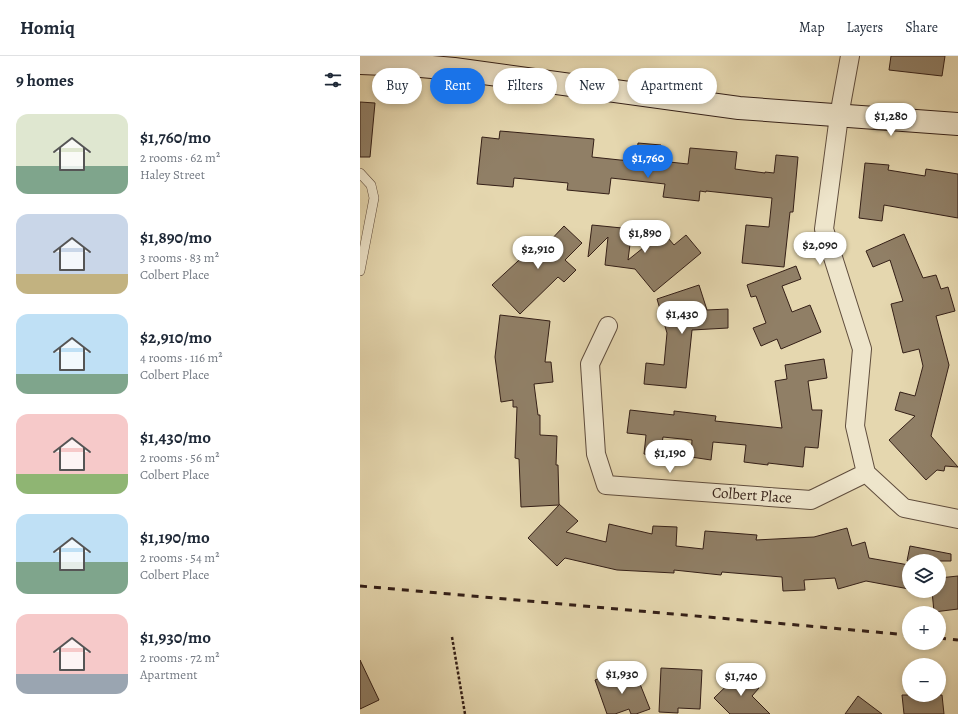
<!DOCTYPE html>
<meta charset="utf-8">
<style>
body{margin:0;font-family:Alegreya,serif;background:#f6f6f7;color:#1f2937;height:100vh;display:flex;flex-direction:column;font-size:15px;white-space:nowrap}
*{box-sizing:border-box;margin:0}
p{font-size:13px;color:#747a83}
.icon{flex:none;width:22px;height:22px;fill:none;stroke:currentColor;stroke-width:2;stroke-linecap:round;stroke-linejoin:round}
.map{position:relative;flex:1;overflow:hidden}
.drawer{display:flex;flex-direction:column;background:#fff;width:360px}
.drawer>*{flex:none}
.hud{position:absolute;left:12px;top:12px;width:380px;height:36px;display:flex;gap:8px}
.tools{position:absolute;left:542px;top:498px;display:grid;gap:8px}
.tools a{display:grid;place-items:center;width:44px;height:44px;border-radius:50%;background:#fff;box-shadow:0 2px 6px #0003;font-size:20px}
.price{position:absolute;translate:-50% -34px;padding:0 9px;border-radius:14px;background:#fff;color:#222;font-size:13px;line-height:26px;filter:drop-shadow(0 1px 2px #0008)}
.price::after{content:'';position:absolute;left:50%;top:24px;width:12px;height:9px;margin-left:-6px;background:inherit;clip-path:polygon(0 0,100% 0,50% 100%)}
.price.current{background:#1a73e8;color:#fff}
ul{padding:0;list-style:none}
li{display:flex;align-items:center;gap:12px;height:100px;padding:0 16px}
li span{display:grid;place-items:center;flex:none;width:112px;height:80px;border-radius:12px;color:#555}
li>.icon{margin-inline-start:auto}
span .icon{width:48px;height:48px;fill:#fffc;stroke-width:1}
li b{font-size:17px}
h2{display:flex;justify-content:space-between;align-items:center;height:48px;padding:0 16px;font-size:17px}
.pill{padding:0 14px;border-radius:18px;background:#fff;box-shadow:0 2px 6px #0003;font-size:14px;line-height:36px}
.pill.current{background:#1a73e8;color:#fff}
header{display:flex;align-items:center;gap:24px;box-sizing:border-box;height:56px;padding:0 20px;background:#fff;border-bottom:1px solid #e0e1e3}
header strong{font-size:19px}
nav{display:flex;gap:22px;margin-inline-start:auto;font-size:14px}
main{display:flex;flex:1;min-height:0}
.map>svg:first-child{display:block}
</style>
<header>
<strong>Homiq</strong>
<nav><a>Map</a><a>Layers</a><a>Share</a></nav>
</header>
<main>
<section class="drawer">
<h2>9 homes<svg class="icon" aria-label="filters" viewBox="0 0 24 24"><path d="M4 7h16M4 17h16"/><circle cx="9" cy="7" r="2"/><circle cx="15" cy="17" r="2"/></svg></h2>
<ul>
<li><span style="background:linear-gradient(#dfe7d0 65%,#7fa58c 0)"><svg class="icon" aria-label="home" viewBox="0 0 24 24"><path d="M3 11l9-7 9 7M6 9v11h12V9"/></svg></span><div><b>$1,760/mo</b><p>2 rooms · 62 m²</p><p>Haley Street</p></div></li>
<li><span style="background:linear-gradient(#c9d6e8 75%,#c2b280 0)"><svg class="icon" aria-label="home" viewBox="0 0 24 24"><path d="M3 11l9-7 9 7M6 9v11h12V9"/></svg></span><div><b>$1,890/mo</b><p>3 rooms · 83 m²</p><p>Colbert Place</p></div></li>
<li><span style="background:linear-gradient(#bfe0f5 75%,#7fa58c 0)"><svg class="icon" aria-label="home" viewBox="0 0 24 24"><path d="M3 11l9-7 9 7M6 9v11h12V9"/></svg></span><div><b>$2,910/mo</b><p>4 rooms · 116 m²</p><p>Colbert Place</p></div></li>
<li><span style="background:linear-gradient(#f6c9c9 75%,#8fb573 0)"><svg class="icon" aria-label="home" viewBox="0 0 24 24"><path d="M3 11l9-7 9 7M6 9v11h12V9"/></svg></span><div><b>$1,430/mo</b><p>2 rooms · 56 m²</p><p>Colbert Place</p></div></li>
<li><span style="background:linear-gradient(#bfe0f5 60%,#7fa58c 0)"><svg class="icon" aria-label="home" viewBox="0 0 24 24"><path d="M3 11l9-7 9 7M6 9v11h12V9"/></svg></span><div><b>$1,190/mo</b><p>2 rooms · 54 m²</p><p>Colbert Place</p></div></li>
<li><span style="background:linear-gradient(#f6c9c9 75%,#9aa5b1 0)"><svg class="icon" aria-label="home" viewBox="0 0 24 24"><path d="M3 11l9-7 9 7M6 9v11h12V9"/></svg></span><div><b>$1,930/mo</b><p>2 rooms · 72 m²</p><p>Apartment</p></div></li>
</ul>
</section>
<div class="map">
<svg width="598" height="658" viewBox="0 0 598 658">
<rect width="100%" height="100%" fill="#e5d7af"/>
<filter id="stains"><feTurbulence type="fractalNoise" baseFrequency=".005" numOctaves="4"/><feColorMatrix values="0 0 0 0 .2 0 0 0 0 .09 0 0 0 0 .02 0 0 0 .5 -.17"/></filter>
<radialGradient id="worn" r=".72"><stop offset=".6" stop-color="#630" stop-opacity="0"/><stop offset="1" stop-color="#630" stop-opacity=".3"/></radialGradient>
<!-- building -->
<path fill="#907f66" stroke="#341f17" d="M531 0H585L582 20 529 14Z
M0 46 15 47 10 101H0Z
M140 75 234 83 232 101 260 104 276 105 278 87 301 89 300 105 328 108 330 92 377 96 375 113 405 117V116L414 117 416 99 438 101 433 156H430L424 211 382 207 386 169 409 171 412 142 346 135V136L340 135 339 145 303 141 305 128 251 122 249 138 207 134 208 127 154 122 153 131 117 128 122 81 139 83Z
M505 107 529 109 528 114 565 120 566 113 598 118V162L524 149 522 165 499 162Z
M232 169 272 173 268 204 303 176 314 189 326 179 341 197 294 236 275 213 245 209 248 181 228 201Z
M204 170 222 187 205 204 216 214 204 226 198 221 160 258 132 229 170 194 169 193 180 181 187 188Z
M544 178 563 222 576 219 581 233 588 231 595 255 576 260 589 309 571 380 598 411 585 410 584 415 577 414 566 424 529 384 555 360 535 354 540 336 555 340 563 310 559 293 543 297 531 248 543 245 530 204 513 211 506 195Z
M436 210 441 223 422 230 432 256 450 249 461 276 421 293 417 283 401 290 393 272 406 267 396 240 391 241 387 229Z
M339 229 347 254 368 253V272L332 274 326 332 284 328 286 307 304 309 307 277 297 243Z
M140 259 190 265 185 306H191L193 326 174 328 178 359H180V379L197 380 196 409H198L199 448 218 465 206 476 246 486 249 468 292 478 293 470 317 471 316 490 343 493 345 475 397 479 396 484 454 481 487 472 492 490 505 486 509 502 549 509V533L506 525 478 533 475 522 444 524 445 534 423 535 422 521 362 516 361 519 314 514V517L257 514 205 502 197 510 168 482 199 449 161 451 159 403 155 402 157 351H153V344L141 346 135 301Z
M464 303 467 322 448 325 452 354H462L458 392 445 391 443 411 408 407V409L384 406 386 389 353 386 351 404 331 401 332 384 303 381 300 400 284 398 286 379 267 377 270 354 314 359V355L356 360 355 365 422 372 415 325 427 323 425 309Z
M550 490 591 498V505H547Z
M598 520V553L574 556 572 535H579V522Z
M0 604 19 644 0 653Z
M301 612 342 614 340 653 318 652V657L299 656Z
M261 614 266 628 278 623 290 653 276 658H271L269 653 255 658H247L235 624Z
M382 615 399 632 392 640 410 658H370L354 642Z
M542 639H582L584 658H544Z
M498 640 522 658H485Z"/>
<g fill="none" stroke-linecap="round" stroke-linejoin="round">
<!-- lane casing -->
<g stroke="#604d3d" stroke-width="10">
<path id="lane" d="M0 117 11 129 14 142 0 215"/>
</g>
<!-- street casing -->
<g stroke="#604d3d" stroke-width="20">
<path id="street" d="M490 0 479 60 464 173 502 293 495 370 506 417
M248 270 230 308 236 398 246 429 451 444 506 417
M506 417 544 452 598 463"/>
</g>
<!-- secondary casing -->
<g stroke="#341f17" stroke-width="24">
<path id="secondary" d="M0 7 50 9 94 13 379 52 598 68"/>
</g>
<!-- path -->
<path stroke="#341f17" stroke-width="2.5" stroke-dasharray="3 2" stroke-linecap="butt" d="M92 581 105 658"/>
<!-- lane -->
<use href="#lane" stroke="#eee5cb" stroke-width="9"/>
<!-- street -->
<use href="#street" stroke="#eee5cb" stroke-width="18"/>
<!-- secondary -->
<use href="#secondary" stroke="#eee5cb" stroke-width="22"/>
<!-- rail -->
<path stroke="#341f17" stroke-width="3" stroke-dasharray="7 7" stroke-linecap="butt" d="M0 530 549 579
M579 582 598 584"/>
</g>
<g text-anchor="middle" stroke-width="4" stroke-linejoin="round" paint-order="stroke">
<!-- street labels -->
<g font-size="15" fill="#341f17" stroke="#eee5cb">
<text transform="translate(392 439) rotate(4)" y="5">Colbert Place</text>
</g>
</g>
<rect width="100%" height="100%" filter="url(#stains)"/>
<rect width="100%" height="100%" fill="url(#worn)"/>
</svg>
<div class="tools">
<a><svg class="icon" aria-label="layers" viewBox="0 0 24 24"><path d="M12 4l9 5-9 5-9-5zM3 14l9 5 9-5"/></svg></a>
<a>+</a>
<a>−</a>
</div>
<b class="price" style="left:531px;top:81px">$1,280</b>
<b class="price current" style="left:288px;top:123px">$1,760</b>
<b class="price" style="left:285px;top:198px">$1,890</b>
<b class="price" style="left:460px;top:210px">$2,090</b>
<b class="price" style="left:178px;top:214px">$2,910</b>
<b class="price" style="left:322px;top:279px">$1,430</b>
<b class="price" style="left:310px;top:418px">$1,190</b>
<b class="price" style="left:262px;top:639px">$1,930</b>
<b class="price" style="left:381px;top:641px">$1,740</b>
<div class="hud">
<a class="pill">Buy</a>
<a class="pill current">Rent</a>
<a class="pill">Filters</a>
<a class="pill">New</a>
<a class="pill">Apartment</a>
</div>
</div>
</main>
